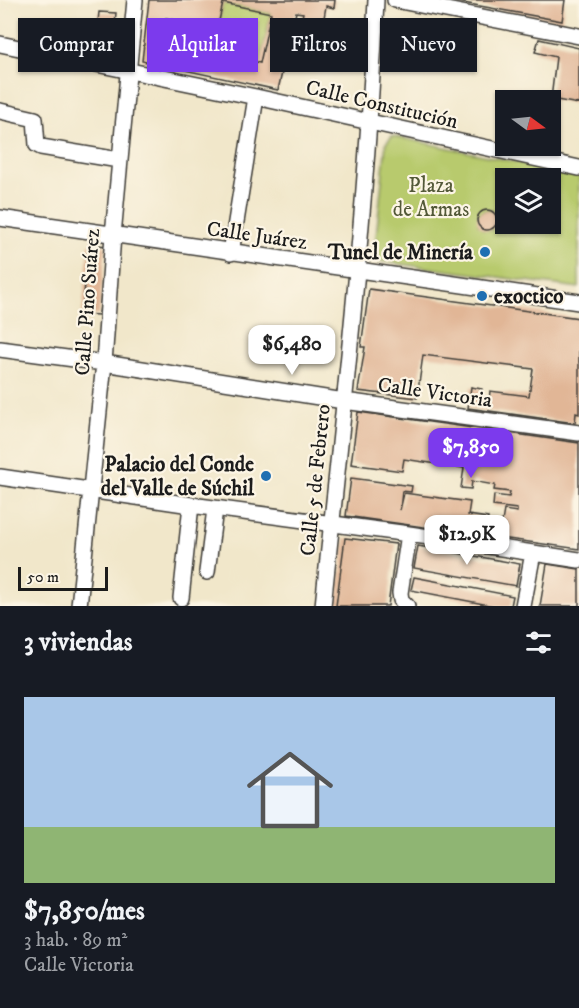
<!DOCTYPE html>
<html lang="es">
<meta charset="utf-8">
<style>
body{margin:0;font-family:"IM FELL DW Pica",serif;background:#242831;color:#f1f3f6;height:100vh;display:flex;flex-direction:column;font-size:22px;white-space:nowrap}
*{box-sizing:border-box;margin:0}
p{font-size:20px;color:#9ea1a6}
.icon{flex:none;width:33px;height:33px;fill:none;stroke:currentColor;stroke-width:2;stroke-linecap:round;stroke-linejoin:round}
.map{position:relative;height:606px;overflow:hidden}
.panel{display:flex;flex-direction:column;background:#171b24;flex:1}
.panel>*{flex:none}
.guide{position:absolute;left:18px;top:18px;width:543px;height:54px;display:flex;gap:12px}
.needle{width:39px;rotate:105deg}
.fabs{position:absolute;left:495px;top:90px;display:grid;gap:12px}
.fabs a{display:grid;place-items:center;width:66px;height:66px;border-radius:0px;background:#171b24;box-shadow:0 2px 4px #0004;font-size:30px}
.scale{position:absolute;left:18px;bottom:15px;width:90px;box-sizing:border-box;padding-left:6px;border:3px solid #1c1c1c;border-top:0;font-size:16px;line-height:21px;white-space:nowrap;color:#1c1c1c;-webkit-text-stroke:4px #fcf5e5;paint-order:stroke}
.price{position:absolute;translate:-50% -51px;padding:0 14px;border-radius:12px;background:#fff;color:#222;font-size:20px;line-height:39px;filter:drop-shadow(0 2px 3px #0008)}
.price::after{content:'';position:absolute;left:50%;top:36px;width:18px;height:14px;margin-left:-9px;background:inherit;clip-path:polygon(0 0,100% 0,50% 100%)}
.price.active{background:#7c3aed;color:#fff}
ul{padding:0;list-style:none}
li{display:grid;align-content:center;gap:12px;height:318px;padding:0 24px}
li+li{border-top:2px solid #363941}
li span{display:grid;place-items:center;height:186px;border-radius:0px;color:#555}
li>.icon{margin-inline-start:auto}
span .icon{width:108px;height:108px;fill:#fffc;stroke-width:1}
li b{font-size:26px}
h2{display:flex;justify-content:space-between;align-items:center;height:72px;padding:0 24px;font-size:26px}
.chip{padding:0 21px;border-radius:0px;background:#171b24;box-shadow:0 2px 4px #0004;font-size:21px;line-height:54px}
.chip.active{background:#7c3aed;color:#fff}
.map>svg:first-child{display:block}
</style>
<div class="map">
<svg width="579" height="606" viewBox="0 0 579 606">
<rect width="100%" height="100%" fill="#fcf5e5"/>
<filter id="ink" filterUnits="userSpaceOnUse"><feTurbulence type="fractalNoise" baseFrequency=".0167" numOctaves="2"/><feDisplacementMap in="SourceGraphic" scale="12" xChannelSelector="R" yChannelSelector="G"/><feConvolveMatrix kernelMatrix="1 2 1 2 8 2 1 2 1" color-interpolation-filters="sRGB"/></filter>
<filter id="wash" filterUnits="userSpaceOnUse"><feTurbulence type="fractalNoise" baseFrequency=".008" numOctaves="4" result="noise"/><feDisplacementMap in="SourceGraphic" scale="24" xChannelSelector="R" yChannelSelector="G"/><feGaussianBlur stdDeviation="1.35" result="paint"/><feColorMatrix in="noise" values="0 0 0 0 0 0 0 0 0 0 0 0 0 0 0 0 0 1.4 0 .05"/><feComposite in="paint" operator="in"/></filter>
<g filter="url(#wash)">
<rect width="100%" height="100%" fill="#f1e7ca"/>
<!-- green -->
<path fill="#b8ca6d" stroke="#6a7344" stroke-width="1.5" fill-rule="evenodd" d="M223 3 271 13 260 63 212 52Z
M166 18 188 23 181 50 159 45Z
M392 136 579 175V288L377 261 374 256 386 143ZM506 178H550V224H506ZM484 210H491L497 216V224L491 230 483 229 478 224V215Z"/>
<g id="blocks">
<!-- building -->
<path fill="#e1b696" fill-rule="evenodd" d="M149 0H335L334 8 326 6 317 60 294 56 303 13 296 12 278 90 142 61ZM223 3 271 13 260 63 212 52ZM166 18 188 23 181 50 159 45Z
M447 0H565L562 21Z
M99 12 116 13 113 43 96 41Z
M539 39 579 48V104L551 99 556 57 535 52Z
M477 220a10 10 0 1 1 20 0a10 10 0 1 1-20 0Z
M89 244 106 246 99 315 82 314Z
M369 289 579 318V414L576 413 575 423 468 408 471 387 482 389 481 399 489 400 490 391 529 396 533 369 423 355 417 398 358 391 365 347H361Z
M358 412 579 443V549L346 516 351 478 412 486 411 492 402 491 400 510 404 493 470 502 468 515 488 518 487 526 501 528 504 510 517 512V509L493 506 494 495 509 497 510 492 494 490 495 485 472 481 471 489 461 488 464 468 404 459 402 471 351 464Z
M345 538 396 544 388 606H336Z
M418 546 520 564 516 586 414 568Z
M547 564 579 569V606H540Z
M414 577 513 596 511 606H494L411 590Z"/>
</g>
</g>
<g filter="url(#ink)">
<use href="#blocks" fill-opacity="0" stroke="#3c3a36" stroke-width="1.5"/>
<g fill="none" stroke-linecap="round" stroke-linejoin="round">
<!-- minor casing -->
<g stroke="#3c3a36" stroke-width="18">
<path id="minor" d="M395 0 579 36
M0 44 256 97 579 168
M0 111 35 119 37 145 41 147 119 160
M0 218 579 302
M231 253 256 97
M0 349 104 363 344 401 579 433
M0 477 191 505 409 534 579 560
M207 572 215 509
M181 598 191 505
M79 606 104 363 113 235 135 0
M323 606C344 404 367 203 376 0
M407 606 401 600 400 593 409 534
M523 606 533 553"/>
</g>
<!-- minor -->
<use href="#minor" stroke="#fff" stroke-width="15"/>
</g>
</g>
<!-- markers -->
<g fill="#1f6fb2" stroke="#fcf5e5" stroke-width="2">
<circle cx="485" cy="252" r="6"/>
<circle cx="482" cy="296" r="6"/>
<circle cx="266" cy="476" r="6"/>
</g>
<g text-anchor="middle" stroke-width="4.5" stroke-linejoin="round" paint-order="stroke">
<!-- street labels -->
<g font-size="21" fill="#1c1c1c" stroke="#fcf5e5">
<text transform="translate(382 104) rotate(13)" y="7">Calle Constitución</text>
<text transform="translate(257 235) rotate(8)" y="7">Calle Juárez</text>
<text transform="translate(87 302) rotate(-86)" y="7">Calle Pino Suárez</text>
<text transform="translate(435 392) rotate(8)" y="7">Calle Victoria</text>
<text transform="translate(315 480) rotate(-84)" y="7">Calle 5 de Febrero</text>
</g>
<!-- park labels -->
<g font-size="21" fill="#535938" stroke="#fcf5e5">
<text x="431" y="192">Plaza<tspan x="431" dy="24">de Armas</tspan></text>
</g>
<!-- poi labels -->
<g font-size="21" font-weight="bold" fill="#1c1c1c" stroke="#fcf5e5" text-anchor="end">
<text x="473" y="259">Tunel de Minería</text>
<text x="494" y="303" text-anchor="start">exoctico</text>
<text x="254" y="471">Palacio del Conde<tspan x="254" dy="24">del Valle de Súchil</tspan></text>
</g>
</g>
</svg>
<div class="fabs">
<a><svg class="needle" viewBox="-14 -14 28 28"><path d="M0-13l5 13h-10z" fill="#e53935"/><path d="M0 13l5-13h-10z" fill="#9ea1a6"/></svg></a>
<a><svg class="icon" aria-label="layers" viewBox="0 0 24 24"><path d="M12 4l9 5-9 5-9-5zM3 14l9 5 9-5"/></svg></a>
</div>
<div class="scale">50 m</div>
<b class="price" style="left:292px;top:376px">$6,480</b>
<b class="price active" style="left:471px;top:479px">$7,850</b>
<b class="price" style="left:467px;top:566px">$12.9K</b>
<div class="guide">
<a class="chip">Comprar</a>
<a class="chip active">Alquilar</a>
<a class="chip">Filtros</a>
<a class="chip">Nuevo</a>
</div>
</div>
<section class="panel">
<h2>3 viviendas<svg class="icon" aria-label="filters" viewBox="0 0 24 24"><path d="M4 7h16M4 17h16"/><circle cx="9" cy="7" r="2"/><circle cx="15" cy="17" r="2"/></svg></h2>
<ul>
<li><span style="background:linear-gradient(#a9c7e8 70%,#8fb573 0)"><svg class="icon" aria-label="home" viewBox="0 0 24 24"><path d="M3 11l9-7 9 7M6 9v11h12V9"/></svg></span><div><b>$7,850/mes</b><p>3 hab. · 89 m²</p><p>Calle Victoria</p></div></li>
</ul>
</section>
